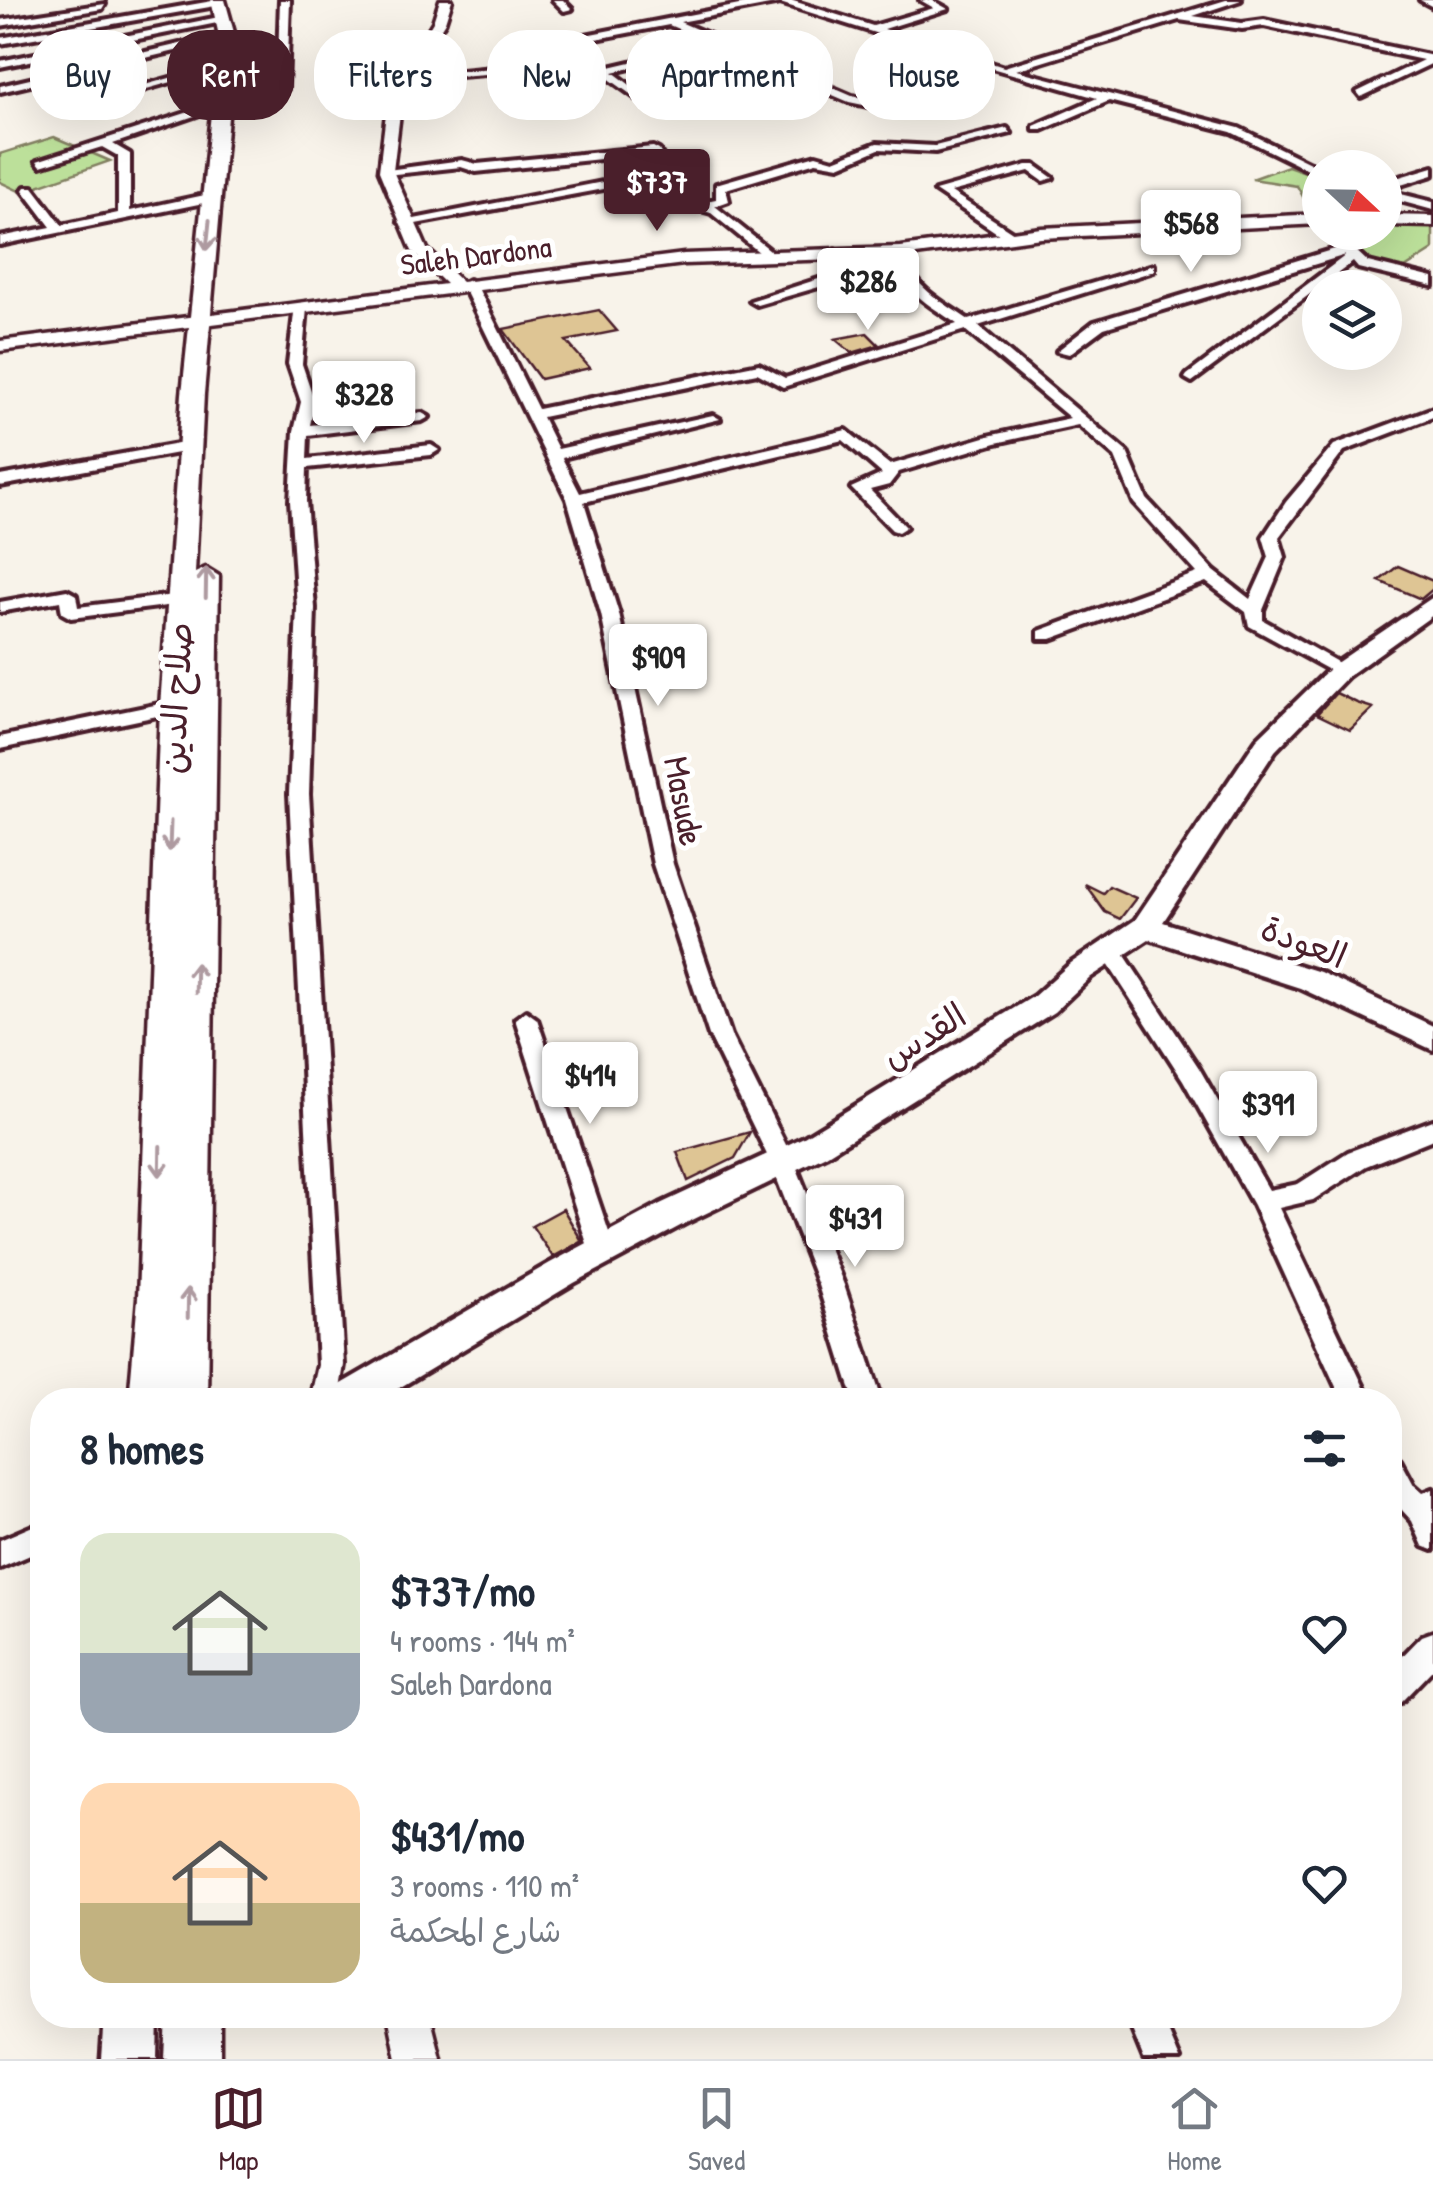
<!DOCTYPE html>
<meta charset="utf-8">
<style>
body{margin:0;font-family:"Patrick Hand","Playpen Sans Arabic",sans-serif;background:#f2f2f3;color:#1f2937;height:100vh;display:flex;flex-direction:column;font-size:38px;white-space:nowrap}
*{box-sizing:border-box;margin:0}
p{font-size:32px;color:#747a83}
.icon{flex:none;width:55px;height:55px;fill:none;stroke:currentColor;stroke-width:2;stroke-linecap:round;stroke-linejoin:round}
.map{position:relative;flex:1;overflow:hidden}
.panel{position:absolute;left:30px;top:1388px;width:1372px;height:640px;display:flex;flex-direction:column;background:#fff;border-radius:40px;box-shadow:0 10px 40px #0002}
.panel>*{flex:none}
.top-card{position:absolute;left:30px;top:30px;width:1375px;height:90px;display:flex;gap:20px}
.needle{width:65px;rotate:112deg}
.buttons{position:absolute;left:1302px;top:150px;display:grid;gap:20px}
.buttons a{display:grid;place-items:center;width:100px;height:100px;border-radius:50%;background:#fff;box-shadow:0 10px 40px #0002;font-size:50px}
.price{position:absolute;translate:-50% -85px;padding:0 22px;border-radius:10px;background:#fff;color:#222;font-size:32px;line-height:65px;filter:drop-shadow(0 2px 5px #0008)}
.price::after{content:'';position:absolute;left:50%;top:60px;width:30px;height:22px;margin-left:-15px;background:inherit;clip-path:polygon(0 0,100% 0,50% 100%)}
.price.active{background:#4a1f2b;color:#fff}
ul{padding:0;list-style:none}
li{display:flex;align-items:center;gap:30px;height:250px;padding:0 50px}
li span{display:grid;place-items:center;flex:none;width:280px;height:200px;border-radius:30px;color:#555}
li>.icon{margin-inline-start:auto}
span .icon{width:120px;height:120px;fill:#fffc;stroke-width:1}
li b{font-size:42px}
h2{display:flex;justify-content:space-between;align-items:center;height:120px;padding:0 50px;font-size:42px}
.chip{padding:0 35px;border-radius:40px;background:#fff;box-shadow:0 10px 40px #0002;font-size:35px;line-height:90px}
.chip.active{background:#4a1f2b;color:#fff}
.tabs{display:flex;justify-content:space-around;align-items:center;height:140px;border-top:2px solid #e0e1e3;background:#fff;font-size:28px;color:#747a83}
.tabs a{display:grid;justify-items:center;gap:5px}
.tabs .active{color:#4a1f2b}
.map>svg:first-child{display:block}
</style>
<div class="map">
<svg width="1433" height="2059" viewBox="0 0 1433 2059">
<rect width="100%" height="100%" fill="#f8f3ea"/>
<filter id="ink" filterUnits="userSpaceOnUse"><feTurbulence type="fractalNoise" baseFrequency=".01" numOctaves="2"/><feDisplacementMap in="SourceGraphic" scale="20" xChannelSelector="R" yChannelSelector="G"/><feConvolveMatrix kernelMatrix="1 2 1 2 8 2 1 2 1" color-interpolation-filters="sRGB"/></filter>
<g filter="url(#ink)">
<!-- green -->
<path fill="#bce09a" stroke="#838062" stroke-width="2.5" d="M54 137 110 161 21 192 0 182V154Z
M1288 166 1320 177V209H1310L1297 186 1252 179Z
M1385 225H1433V250L1397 273 1368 263 1340 233 1385 232Z"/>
<!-- building -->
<path fill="#dec594" stroke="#4a1f2b" stroke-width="2.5" d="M599 310 617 331 566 341 590 368 540 379 503 329Z
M867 333 879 345 852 353 835 339Z
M1398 566 1433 581V589L1421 599 1379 581Z
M1336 693 1357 703 1373 708 1350 730 1317 714Z
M1085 884 1103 893 1109 886 1136 898 1120 919 1105 912Z
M750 1132 735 1158 688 1181 677 1152Z
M563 1209 582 1241 553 1257 532 1226Z"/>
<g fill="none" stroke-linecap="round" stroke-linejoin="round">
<!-- minor casing -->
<g stroke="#4a1f2b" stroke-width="8">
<path id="minor" d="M218 0 221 5 0 44V38Z
M280 0H290L287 89 282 92 277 89Z
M553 0H563L572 9 564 11Z
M765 0H790L873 26 934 8 920 0H932L948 9 884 29 1004 67 1226 0H1241L1193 16 1242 23 1264 20 1433 56V63L1361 97 1357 92 1423 60 1264 26 1242 29 1179 20 1016 70 1239 128 1320 168V176L1231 132 1109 101 1042 130H1034V126L1097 98 939 53 874 77 911 94 873 107 849 102 720 47 613 72 658 106 654 111 601 73V69L711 43 669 25 570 44 548 36 553 33 570 38ZM780 3 929 50 860 75V79L896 94 873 101 852 96 680 22Z
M1420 0H1433V7Z
M105 4 102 9 0 26V20Z
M224 16 227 21 0 67V61Z
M227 33 231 38 0 92V86Z
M572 52 576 57 513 72 405 80 400 77 513 66Z
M220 64 229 66 64 112 55 110Z
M217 103 226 105 113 144 130 154V211L214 193 218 194V200L0 245V237L51 227 23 190 25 187H33L62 225 118 213V156L102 147 41 166 37 161Z
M1007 128 1011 133 935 152 879 149 839 166 816 162 726 189 729 201 715 206 770 250V256L765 257 711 213 676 203 662 178 405 226 399 222 659 171 649 154 476 172 461 167 386 175 380 171 462 160 477 164 653 147 659 150 685 198 701 202 716 199V184L816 155 834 160 877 143 935 146Z
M1027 165H1035L1053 178 1043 181 1029 171 951 192 1014 233V239H1006L935 191Z
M1433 167V175L1401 185 1393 192 1433 202V210L1385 197V187L1393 179Z
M1322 232H1336L1368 262 1433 278V286L1358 268 1353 262 1192 382 1185 378 1187 375 1346 255 1104 328 1069 354 1057 351 1094 322 1338 248Z
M901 248 907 252C909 287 942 301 969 320L1154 265V271L978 326 1127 452 1147 499 1214 571 1250 599 1269 557 1263 537 1286 502 1334 445 1433 408V417L1344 451 1279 537 1285 557 1263 610V620L1346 667V675L1340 676 1249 626 1246 612 1206 582 1051 639H1039V631L1197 573 1134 503 1115 457 1078 425 996 443 899 472 889 485 870 490 906 527 898 532 892 530 851 488 882 474 843 440 584 502 619 614 673 864 731 1035 794 1161 844 1285 882 1400H854L818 1285 770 1161 709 1035 653 864 601 614 567 499 462 284 469 280 476 284 538 409 759 364 785 378 957 324C929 304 896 289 895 252ZM965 330 1070 418 988 436 890 465 846 430 580 493 562 458 720 419 713 415 558 449 542 417 757 373 783 387Z
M835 249 841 253 843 280 757 305 750 301 831 275 829 253Z
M295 305 307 308 302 364 315 402 310 425 422 413 429 417 422 421 308 435 307 459 431 445 439 450 431 455 307 468 306 501 315 608 309 794 344 1365 338 1400H310L318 1365 289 794 297 608 290 501 294 431 301 402 288 364Z
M189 442 194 444V450L0 486V476Z
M67 590 76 595 78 607 182 594 191 599 182 604 71 618 62 613 60 601 0 612V602Z
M174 701 183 707 181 711 0 749V737Z
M1110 942 1118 945 1199 1068 1269 1190 1298 1184 1348 1152 1433 1120V1139L1366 1166 1313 1200 1279 1208 1370 1400H1342L1253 1205 1183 1080 1099 950Z
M526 1011 537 1019 616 1253 612 1261 603 1264 594 1261 590 1253 515 1019Z
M1390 1455 1400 1459 1414 1485 1423 1493 1433 1489V1550L1423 1546 1412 1521 1390 1497Z
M42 1522V1550L0 1568V1540Z
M1433 1632V1669L1401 1702 1390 1706V1669L1422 1636Z
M1126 2015H1161L1180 2059H1144Z"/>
</g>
<!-- tertiary casing -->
<g stroke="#4a1f2b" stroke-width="7">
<path id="tertiary" d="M440 0H452L445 22 409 80 401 105 393 171 427 249 462 282 684 254 901 247 1041 228 1320 214V224L1041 238 901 257 684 264 0 351V341L446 284 412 251 379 171 387 105 397 80 433 22Z
M1385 215 1433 216V226L1385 225Z
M388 2015H430L441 2059H397Z"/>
</g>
<!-- secondary casing -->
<g stroke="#4a1f2b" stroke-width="8">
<path id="secondary" d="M1433 597V615L1348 676 1275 751 1163 922 1320 972 1433 1026V1050L1300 988 1149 939 1091 977 1054 1012 826 1155 684 1224 574 1283 379 1400H329L334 1388 550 1263 660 1204 804 1137 1034 996 1071 963 1135 920 1257 739 1332 666Z"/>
</g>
<!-- trunk casing -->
<g stroke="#4a1f2b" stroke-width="7">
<path id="trunk" d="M211 0H225L235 36 204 394 195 573 206 568 219 576 207 1400H129L138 1298 160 707 182 394 219 36Z
M104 2015H158L157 2059H101Z
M166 2015H220V2059H164Z"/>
</g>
<!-- minor -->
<use href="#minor" fill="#fff" fill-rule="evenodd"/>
<!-- tertiary -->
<use href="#tertiary" fill="#fff" fill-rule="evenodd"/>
<!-- secondary -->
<use href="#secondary" fill="#fff" fill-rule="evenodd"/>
<!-- trunk -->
<use href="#trunk" fill="#fff" fill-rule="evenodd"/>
</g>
<!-- one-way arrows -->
<defs><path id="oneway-shaft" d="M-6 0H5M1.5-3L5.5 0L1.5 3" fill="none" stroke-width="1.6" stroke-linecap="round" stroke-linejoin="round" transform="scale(2.5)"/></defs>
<g stroke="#ae9aa0">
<use href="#oneway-shaft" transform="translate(208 235) rotate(96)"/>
<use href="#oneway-shaft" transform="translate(206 583) rotate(-89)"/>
<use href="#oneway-shaft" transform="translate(170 836) rotate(92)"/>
<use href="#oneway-shaft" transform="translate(196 978) rotate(-89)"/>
<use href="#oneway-shaft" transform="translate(160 1161) rotate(91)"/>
<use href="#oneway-shaft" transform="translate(188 1303) rotate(-89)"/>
</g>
</g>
<g text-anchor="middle" stroke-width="10" stroke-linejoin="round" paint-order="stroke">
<!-- far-street labels -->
<g font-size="30" fill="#4a1f2b" stroke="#fff">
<text transform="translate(476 256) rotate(-7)" y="10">Saleh Dardona</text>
</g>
<!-- street labels -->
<g font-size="35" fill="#4a1f2b" stroke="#fff">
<text transform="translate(176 698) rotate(-87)" y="12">صلاح الدين</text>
<text transform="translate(684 801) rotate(79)" y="12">Masude</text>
<text transform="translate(1304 942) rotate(21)" y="12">العودة</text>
<text transform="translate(924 1036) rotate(-32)" y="12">القدس</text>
</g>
</g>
</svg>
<div class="buttons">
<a><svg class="needle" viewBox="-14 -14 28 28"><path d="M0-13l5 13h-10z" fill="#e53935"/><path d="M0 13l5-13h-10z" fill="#747a83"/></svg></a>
<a><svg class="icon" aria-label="layers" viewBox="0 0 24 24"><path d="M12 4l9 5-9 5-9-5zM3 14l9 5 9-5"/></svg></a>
</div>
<b class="price active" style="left:657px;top:234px">$737</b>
<b class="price" style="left:1191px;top:275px">$568</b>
<b class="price" style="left:868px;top:333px">$286</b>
<b class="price" style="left:364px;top:446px">$328</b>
<b class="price" style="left:658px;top:709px">$909</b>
<b class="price" style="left:590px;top:1127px">$414</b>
<b class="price" style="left:1268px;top:1156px">$391</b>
<b class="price" style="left:855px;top:1270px">$431</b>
<div class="top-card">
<a class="chip">Buy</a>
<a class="chip active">Rent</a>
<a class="chip">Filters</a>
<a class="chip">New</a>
<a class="chip">Apartment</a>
<a class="chip">House</a>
</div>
<section class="panel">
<h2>8 homes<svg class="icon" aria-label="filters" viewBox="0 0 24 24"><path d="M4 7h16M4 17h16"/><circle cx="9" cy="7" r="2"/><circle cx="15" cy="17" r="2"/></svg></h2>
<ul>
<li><span style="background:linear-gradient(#dfe7d0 60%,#9aa5b1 0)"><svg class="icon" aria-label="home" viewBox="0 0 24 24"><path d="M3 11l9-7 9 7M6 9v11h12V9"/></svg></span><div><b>$737/mo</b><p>4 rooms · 144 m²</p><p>Saleh Dardona</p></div><svg class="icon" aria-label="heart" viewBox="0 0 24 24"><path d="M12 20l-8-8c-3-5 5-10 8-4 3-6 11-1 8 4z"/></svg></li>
<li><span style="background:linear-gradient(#ffd9b3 60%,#c2b280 0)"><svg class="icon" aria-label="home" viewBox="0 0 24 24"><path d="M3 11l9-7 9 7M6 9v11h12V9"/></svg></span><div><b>$431/mo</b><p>3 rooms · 110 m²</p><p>شارع المحكمة</p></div><svg class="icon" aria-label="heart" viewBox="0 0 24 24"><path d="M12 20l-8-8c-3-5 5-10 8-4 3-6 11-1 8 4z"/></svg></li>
</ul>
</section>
</div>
<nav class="tabs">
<a class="active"><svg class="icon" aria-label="map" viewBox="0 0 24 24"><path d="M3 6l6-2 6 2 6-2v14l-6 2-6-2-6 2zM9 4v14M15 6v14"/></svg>Map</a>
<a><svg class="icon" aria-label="saved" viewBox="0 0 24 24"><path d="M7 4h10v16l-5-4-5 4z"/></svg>Saved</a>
<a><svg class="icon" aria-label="home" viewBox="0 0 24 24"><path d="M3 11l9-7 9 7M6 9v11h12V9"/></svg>Home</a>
</nav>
